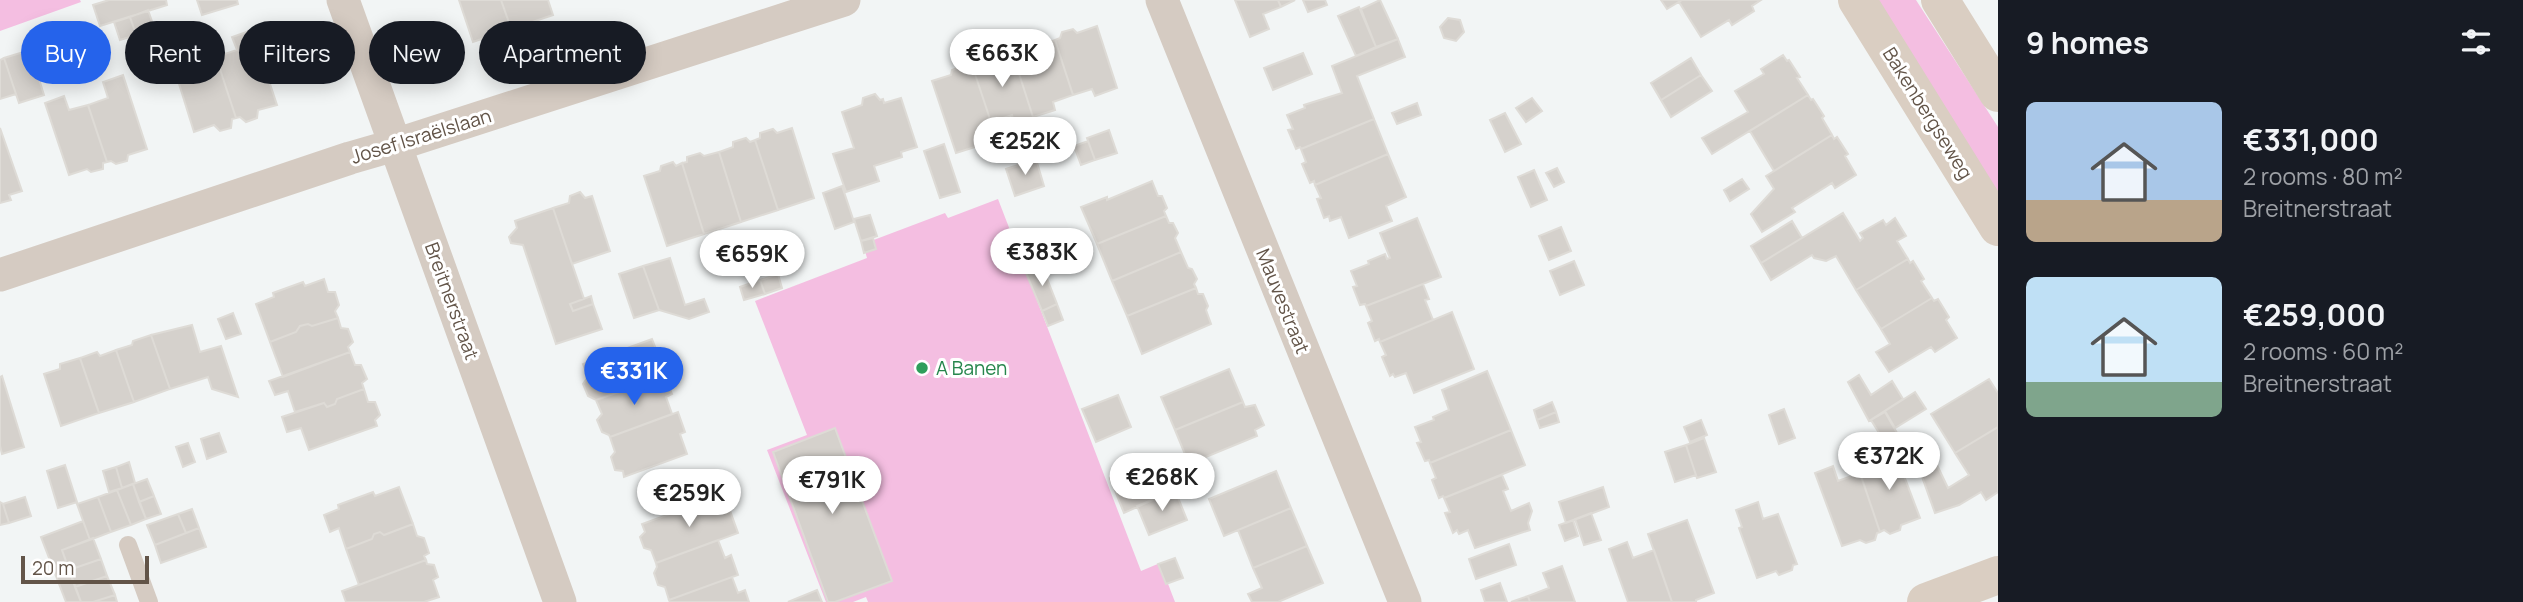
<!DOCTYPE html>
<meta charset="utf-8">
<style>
body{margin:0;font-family:Manrope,sans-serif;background:#242831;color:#f1f3f6;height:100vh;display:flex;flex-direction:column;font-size:26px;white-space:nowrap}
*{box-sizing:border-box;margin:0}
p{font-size:23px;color:#9ea1a6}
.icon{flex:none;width:38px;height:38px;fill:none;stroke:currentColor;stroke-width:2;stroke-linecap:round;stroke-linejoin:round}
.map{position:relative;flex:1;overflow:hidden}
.side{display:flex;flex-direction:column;background:#171b24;width:525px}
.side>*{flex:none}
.hud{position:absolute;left:21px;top:21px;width:665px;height:63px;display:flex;gap:14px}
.scale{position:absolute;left:21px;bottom:18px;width:128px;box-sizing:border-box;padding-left:7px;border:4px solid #625448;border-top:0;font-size:19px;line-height:24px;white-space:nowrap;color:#625448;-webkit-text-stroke:5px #fff;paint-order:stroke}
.price{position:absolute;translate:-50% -60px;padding:0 16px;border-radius:24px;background:#fff;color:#222;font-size:23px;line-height:46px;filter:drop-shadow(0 2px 4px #0008)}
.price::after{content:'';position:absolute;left:50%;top:42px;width:21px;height:16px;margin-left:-10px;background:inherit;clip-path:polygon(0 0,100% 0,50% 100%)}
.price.active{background:#2563eb;color:#fff}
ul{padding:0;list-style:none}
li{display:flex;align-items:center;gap:21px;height:175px;padding:0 28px}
li span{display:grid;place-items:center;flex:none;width:196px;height:140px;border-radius:10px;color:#555}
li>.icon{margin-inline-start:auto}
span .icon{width:84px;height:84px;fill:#fffc;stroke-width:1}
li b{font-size:30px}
h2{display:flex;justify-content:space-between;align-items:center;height:84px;padding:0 28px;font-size:30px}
.tag{padding:0 24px;border-radius:32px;background:#171b24;box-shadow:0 4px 18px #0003;font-size:24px;line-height:63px}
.tag.active{background:#2563eb;color:#fff}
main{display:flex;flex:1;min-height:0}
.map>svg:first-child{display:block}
</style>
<main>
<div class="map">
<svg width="1998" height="602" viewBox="0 0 1998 602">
<rect width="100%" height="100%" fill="#f2f5f5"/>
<!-- green -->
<path fill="#f4bee1" d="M0 0H80L81 2 0 31Z
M1872 0H1916L1998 127V202Z
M998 199 1141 571 1160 563 1175 602H868L866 597 853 602H826L767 450 807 435 755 301 867 258 863 244 945 213 948 218Z"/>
<!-- building -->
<path fill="#d5d1cc" stroke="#dedbd6" stroke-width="2" d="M109 0H166L167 5 100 26 93 5Z
M197 0H237L238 4 202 15Z
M459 0H501L513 34 494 39 493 35 473 42Z
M501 0H548L553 15 532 22 534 26 513 34Z
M1235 0H1278L1281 7 1263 14 1269 29 1250 37Z
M1278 0H1295L1281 7Z
M1303 0H1325L1327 5 1308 12Z
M1380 0 1398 39 1376 47 1361 9Z
M1661 0H1682L1667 9Z
M1682 0H1761L1752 6 1754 11 1732 25 1729 20 1701 37 1679 2Z
M1359 7 1376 47 1356 56 1338 16Z
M148 10 156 33 138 40 130 17Z
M130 17 136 35 120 40 114 22Z
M1448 18 1460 20 1464 32 1456 41 1444 38 1440 27Z
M1097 26 1117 88 1095 96 1092 89 1073 95 1055 40 1060 38 1062 32 1073 29 1077 33Z
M252 30 277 105 258 110 257 118 246 122 240 117 236 118 216 57 237 50 232 37Z
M1047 37 1050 42 1055 40 1073 95 1053 102 1055 110 1033 117 1013 55 1032 47 1037 41Z
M1398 39 1405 57 1357 76 1374 119 1301 149 1300 147 1296 149 1288 130 1293 129 1287 115 1305 108 1304 105 1342 93 1332 66Z
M30 50 44 95 19 103 4 58Z
M191 52 195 64 216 57 236 118 232 119 231 128 220 131 214 125 194 132 171 58Z
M1303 53 1312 74 1273 90 1264 68Z
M1013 55 1033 117 1014 123 1012 115 991 122 973 68 976 66 978 60 988 57 993 61Z
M1783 55 1787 61 1789 60 1800 77 1797 78 1808 95 1712 154 1702 138 1748 112 1735 91 1764 74 1761 69Z
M4 58 16 94 0 99V60Z
M1691 58 1701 75 1661 100 1651 83Z
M963 66 967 70 973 68 997 140 956 153 932 81 951 75 952 70Z
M123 75 147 149 128 155 127 161 116 164 111 161 107 162 88 105 108 98 103 82Z
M1701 75 1712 91 1671 117 1661 100Z
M875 94 880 100 883 99 884 103 901 98 917 147 901 152 902 157 874 166 879 181 846 192 833 154 854 148 842 112 862 105 863 98Z
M1808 95 1811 100 1813 99 1824 116 1822 118 1832 135 1774 171 1750 131Z
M64 96 69 110 88 105 107 162 103 163V169L91 172 87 169 69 175 45 103Z
M1532 98 1542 111 1526 122 1516 108Z
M1417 103 1421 115 1397 124 1392 113Z
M1505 113 1521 144 1505 152 1490 120Z
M1374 119 1388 154 1315 185 1314 181 1310 183 1302 164 1306 162 1301 149Z
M0 128 22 191 9 195 11 200 0 203Z
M792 128 814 198 778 210 755 140 760 138V133L773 129 777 133Z
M1109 130 1117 153 1095 160 1087 138Z
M1832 135 1834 139 1837 137 1848 154 1845 156 1856 175 1835 188 1832 183 1792 208 1795 212 1762 232 1751 214 1774 189 1766 176Z
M746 138 750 142 755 140 778 210 741 222 719 152 733 147V142Z
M1088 141 1095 160 1081 165 1074 146Z
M944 144 960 192 940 198 924 151Z
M719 152 741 222 704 234 682 163 687 162V157L700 153 704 156Z
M1388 154 1406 197 1386 206 1392 221 1349 238 1341 217 1330 221 1329 216 1324 218 1317 199 1321 198 1315 185Z
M1036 159 1044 186 1015 196 1006 169Z
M673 162 676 166 682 163 704 234 667 246 644 176 660 171 661 166Z
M1557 168 1564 182 1554 187 1546 173Z
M1534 170 1547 200 1531 207 1518 177Z
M1742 179 1749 189 1730 201 1724 190Z
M1152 181 1158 196H1162L1167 208 1164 211 1166 216 1097 244 1081 207 1107 197V200Z
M842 186 854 222 835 229 823 193Z
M580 192 585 198 592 196 610 251 572 264 553 208 569 203 570 196Z
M553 208 584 299 570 304 573 311 593 304 602 329 556 344 523 245 511 243 509 237 517 228 515 221Z
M1843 213 1860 241 1863 238 1860 233 1883 220 1886 225 1895 218 1906 236 1897 241 1908 259 1856 290 1836 256 1826 261 1814 258 1812 255 1771 280 1761 263Z
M870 215 877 236 861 241 854 219Z
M1166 216 1169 223H1173L1178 233 1175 238 1181 252 1112 281 1097 244Z
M1417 218 1441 277 1366 306 1365 304 1360 305 1353 287 1357 286 1351 271 1369 264 1368 261 1385 254 1387 259 1390 258 1380 233Z
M1792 221 1802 238 1761 263 1751 246Z
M1561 227 1571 251 1549 260 1539 236Z
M873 238 876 249 864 253 861 241Z
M1181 252 1188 268 1192 269 1197 279 1194 284 1196 288 1127 316 1112 281Z
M670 258 685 305 704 299 709 312 689 319 659 310 643 266Z
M1908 259 1910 263 1913 261 1924 279 1921 281 1932 298 1881 329 1856 290Z
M1574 261 1584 285 1560 295 1550 271Z
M643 266 659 310 634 318 619 274Z
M1042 266 1057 304 1042 311 1026 273Z
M778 274 782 288 765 294 760 280Z
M324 279 328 292H335L339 305 335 311 338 318 312 326 308 324 300 326 296 332 270 342 256 304 274 297 273 293 303 282 305 286Z
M760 280 765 294 744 300 740 287Z
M1423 284 1429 299 1425 300 1433 320 1380 342 1379 339 1375 341 1368 323 1372 321 1366 306Z
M1196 288 1198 294H1203L1208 306 1206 310 1211 324 1142 354 1127 316Z
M591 296 593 304 573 311 570 304Z
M1932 298 1934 301 1938 299 1949 317 1946 320 1957 338 1935 352 1931 347 1889 372 1876 352 1890 344 1881 329Z
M1057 304 1063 320 1048 326 1042 311Z
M1452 312 1474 369 1414 393 1406 373 1395 377 1393 374 1390 376 1382 357 1386 355 1380 342Z
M233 313 241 334 226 339 218 319Z
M338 318 341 328 348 329 353 342 348 347 350 352 283 377 270 342 296 332 300 326 308 324 312 326Z
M192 325 200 352 221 346 238 397 212 389 208 377 170 389 151 335Z
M151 335 170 389 134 402 116 350 132 345 133 341Z
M652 339 660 359 653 362 659 378 596 400 588 396 583 384 588 377 583 364Z
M116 350 134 402 99 413 80 358 97 352 100 356Z
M350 352 355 365H361L367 379 362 383 364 389 337 399 335 404 327 407 324 403 295 412 288 391 275 395 269 381Z
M80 358 99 413 61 426 44 374 60 369V364Z
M1229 369 1243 402 1175 430 1161 397Z
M1487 371 1511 430 1430 463 1429 460 1425 461 1417 443 1421 442 1415 427 1434 420 1433 417 1449 410 1442 390Z
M1859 375 1871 395 1892 381 1903 399 1869 421 1848 382Z
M2 376 24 447 2 454 0 446V377Z
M665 376 672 394 666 397 672 414 610 437 609 435 602 432 597 420 602 414 596 400Z
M1989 379 1998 393V427L1955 453 1931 414Z
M364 389 368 402H375L380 415 375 420 377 426 309 450 301 428 287 432 282 417 324 403 327 407 335 404 337 399Z
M1915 392 1926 409 1895 428 1885 411Z
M1118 395 1131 427 1096 442 1082 409Z
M1243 402 1245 407 1255 405 1264 425 1255 430 1257 436 1189 464 1175 430Z
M1552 402 1556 412 1537 420 1534 410Z
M1784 409 1795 438 1779 444 1769 415Z
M678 412 685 432 680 434 687 454 624 477 623 471 615 470 611 457 615 452 610 437Z
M1556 412 1559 422 1540 428 1537 420Z
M1885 412 1897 433 1884 441 1871 420Z
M1701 420 1707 435 1690 442 1684 427Z
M1998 427V492L1986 500 1981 492 1959 505 1935 513 1921 474 1937 465 1948 488 1969 475 1955 453Z
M835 428 892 581 835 602H828L773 452Z
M1511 430 1525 465 1444 498 1443 496 1439 498 1432 480 1436 478 1430 463Z
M219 433 226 452 207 459 201 439Z
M1704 438 1716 472 1697 478 1686 445Z
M188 443 195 462 183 467 176 447Z
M1892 444 1920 518 1901 525 1900 530 1890 534 1884 530 1880 532 1860 473 1878 466 1873 451Z
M1686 445 1696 475 1675 482 1665 452Z
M129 462 135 483 122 488 116 467Z
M1146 464 1159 497 1124 513 1110 478Z
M65 465 77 502 58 508 47 471Z
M1833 466 1838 481 1860 473 1880 532 1877 533 1875 540 1866 543 1860 540 1842 546 1815 473Z
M116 467 122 488 109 492 103 471Z
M1276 471 1291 508 1224 536 1209 499Z
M1502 475 1508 489 1503 491 1511 511 1529 503 1532 511 1528 523 1530 530 1475 548 1468 530 1459 534 1457 530 1453 533 1445 513 1450 512 1444 498Z
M147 479 154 496 139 502 133 484Z
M133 484 146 519 131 525 117 490Z
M399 487 413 524 384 535 380 532 374 534 372 539 346 549 339 528 330 532 324 515 339 509 338 505 373 492 375 496Z
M1603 487 1609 507 1566 523 1559 502Z
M117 490 131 525 111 532 98 497Z
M1175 490 1187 520 1149 535 1137 506Z
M724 494 738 533 656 563 651 550 644 548 640 537 645 532 642 524Z
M154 496 161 514 146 519 139 502Z
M25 497 31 516 9 523 3 504Z
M98 497 111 532 90 540 77 504Z
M0 502 3 504 9 523 0 525Z
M1758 502 1763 519 1778 514 1797 564 1793 565 1792 570 1779 575 1776 571 1757 578 1739 528 1742 527 1736 510Z
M1291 508 1307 546 1253 568 1238 530Z
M192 509 199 528 186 533 178 514Z
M1591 513 1601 540 1584 545 1575 519Z
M178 514 186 533 155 545 147 525Z
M1573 520 1578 536 1565 541 1559 525Z
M1687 520 1714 593 1696 600V602H1672L1648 534Z
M83 521 90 540 62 550 81 602H66L41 537Z
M413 524 417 536 424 538 429 553 424 556 426 560 359 585 346 549 372 539 374 534 380 532 384 535Z
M199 528 206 547 161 563 155 545Z
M93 538 101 559 69 570 62 550Z
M718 540 725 558 731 555 738 575 669 600 665 587 658 585 654 573 657 567 656 563Z
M1627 542 1633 558 1654 550 1672 602H1628L1609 549Z
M1509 544 1516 565 1476 579 1469 559Z
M1307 546 1323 583 1278 602H1252L1248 594 1262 588 1253 568Z
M1175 558 1183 578 1166 584 1158 564Z
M101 559 107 576 75 587 69 570Z
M426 560 427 564 434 565 438 577 433 580 439 597 424 602H346L342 591Z
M1562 566 1575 602H1530L1528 596 1549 588 1543 573Z
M107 576 115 595 93 602H81L75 587Z
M732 577 738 593 745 590 749 602H670L669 600Z
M1500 583 1507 602H1485L1481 590Z
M817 590 822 602H788Z
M115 595 117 602H93Z
M1528 596 1530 602H1511Z"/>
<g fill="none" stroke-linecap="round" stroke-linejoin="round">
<!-- lane -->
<path stroke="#d5cbc2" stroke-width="18" d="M128 545 149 602"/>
<!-- street -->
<path stroke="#d5cbc2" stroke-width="33" d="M343 0 560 602
M1162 0 1405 602
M0 275 350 158 395 145 844 0"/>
<!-- secondary -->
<path stroke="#dacec2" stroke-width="38" d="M1857 0 1998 227
M1940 0 1998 93
M1926 602 1998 575"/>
</g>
<!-- markers -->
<circle fill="#2e9e5b" stroke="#fff" stroke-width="2.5" cx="922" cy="368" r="7"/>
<g text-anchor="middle" stroke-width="6" stroke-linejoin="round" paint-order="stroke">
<!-- street labels -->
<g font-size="19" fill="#625448" stroke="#fff">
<text transform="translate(1928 113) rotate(58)" y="7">Bakenbergseweg</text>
<text transform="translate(421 136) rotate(-17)" y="7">Josef Israëlslaan</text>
<text transform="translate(452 301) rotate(70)" y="7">Breitnerstraat</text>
<text transform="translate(1283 301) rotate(68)" y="7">Mauvestraat</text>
</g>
<!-- leisure labels -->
<g font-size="19" fill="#27864d" stroke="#fff" text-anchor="start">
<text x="936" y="375">A Banen</text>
</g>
</g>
</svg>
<div class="scale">20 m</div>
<b class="price" style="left:1002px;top:89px">€663K</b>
<b class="price" style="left:1025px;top:177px">€252K</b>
<b class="price" style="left:1042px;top:288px">€383K</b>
<b class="price" style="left:752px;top:290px">€659K</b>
<b class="price active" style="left:634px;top:407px">€331K</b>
<b class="price" style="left:1889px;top:492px">€372K</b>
<b class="price" style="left:1162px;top:513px">€268K</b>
<b class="price" style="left:832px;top:516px">€791K</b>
<b class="price" style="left:689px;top:529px">€259K</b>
<div class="hud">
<a class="tag active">Buy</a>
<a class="tag">Rent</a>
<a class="tag">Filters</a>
<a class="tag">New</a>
<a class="tag">Apartment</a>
</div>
</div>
<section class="side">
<h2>9 homes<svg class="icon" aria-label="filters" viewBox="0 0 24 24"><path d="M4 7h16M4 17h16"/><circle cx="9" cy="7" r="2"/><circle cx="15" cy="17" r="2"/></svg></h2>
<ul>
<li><span style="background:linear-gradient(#a9c7e8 70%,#b9a48a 0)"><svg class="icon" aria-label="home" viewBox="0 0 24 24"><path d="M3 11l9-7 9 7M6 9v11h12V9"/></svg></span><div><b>€331,000</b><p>2 rooms · 80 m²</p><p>Breitnerstraat</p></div></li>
<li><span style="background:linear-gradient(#bfe0f5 75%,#7fa58c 0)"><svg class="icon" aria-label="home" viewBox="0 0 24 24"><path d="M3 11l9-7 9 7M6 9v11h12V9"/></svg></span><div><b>€259,000</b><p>2 rooms · 60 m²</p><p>Breitnerstraat</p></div></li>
</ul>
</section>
</main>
